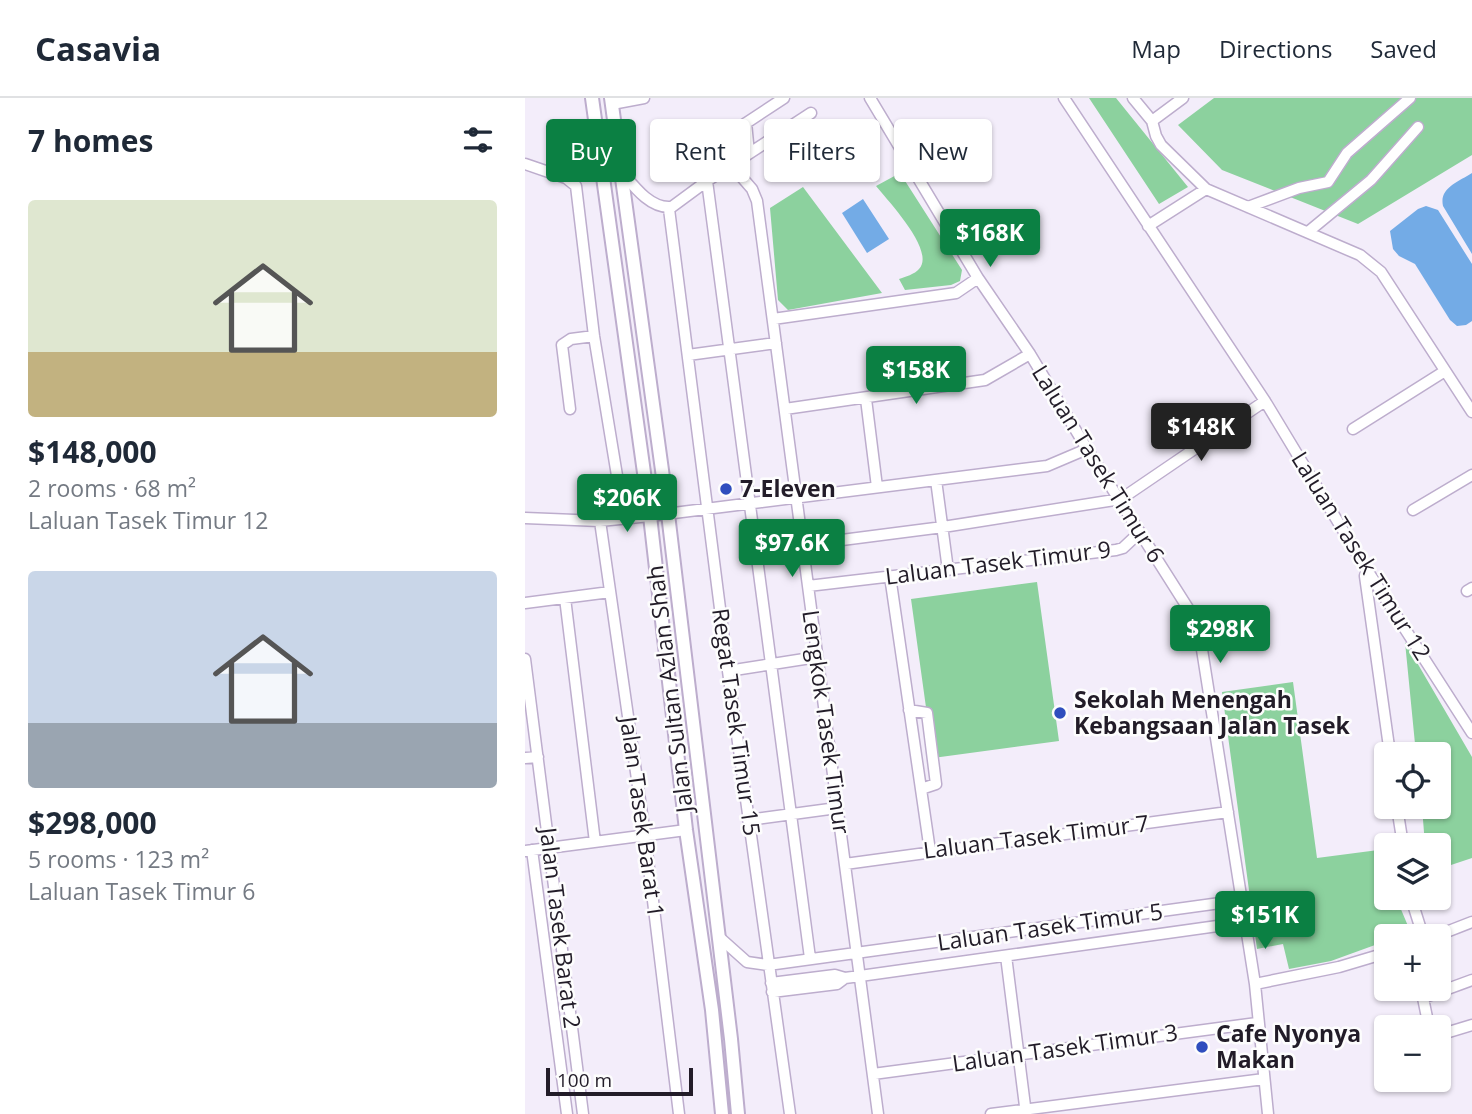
<!DOCTYPE html>
<meta charset="utf-8">
<style>
body{margin:0;font-family:"Open Sans",sans-serif;background:#f6f6f7;color:#1f2937;height:100vh;display:flex;flex-direction:column;font-size:26px;white-space:nowrap}
*{box-sizing:border-box;margin:0}
p{font-size:23px;color:#747a83}
.icon{flex:none;width:38px;height:38px;fill:none;stroke:currentColor;stroke-width:2;stroke-linecap:round;stroke-linejoin:round}
.map{position:relative;flex:1;overflow:hidden}
.sheet{display:flex;flex-direction:column;background:#fff;width:525px}
.sheet>*{flex:none}
.top-card{position:absolute;left:21px;top:21px;width:665px;height:63px;display:flex;gap:14px}
.tools{position:absolute;left:849px;top:644px;display:grid;gap:14px}
.tools a{display:grid;place-items:center;width:77px;height:77px;border-radius:7px;background:#fff;box-shadow:0 2px 5px #0004;font-size:35px}
.scale{position:absolute;left:21px;bottom:18px;width:147px;box-sizing:border-box;padding-left:7px;border:4px solid #221c28;border-top:0;font-size:19px;line-height:24px;white-space:nowrap;color:#221c28;-webkit-text-stroke:5px #fdfdfd;paint-order:stroke}
.price{position:absolute;translate:-50% -60px;padding:0 16px;border-radius:7px;background:#0b8043;color:#fff;font-size:23px;line-height:46px;filter:drop-shadow(0 2px 4px #0008)}
.price::after{content:'';position:absolute;left:50%;top:42px;width:21px;height:16px;margin-left:-10px;background:inherit;clip-path:polygon(0 0,100% 0,50% 100%)}
.price.active{background:#222;color:#fff}
ul{padding:0;list-style:none}
li{display:grid;align-content:center;gap:14px;height:371px;padding:0 28px}
li span{display:grid;place-items:center;height:217px;border-radius:7px;color:#555}
li>.icon{margin-inline-start:auto}
span .icon{width:126px;height:126px;fill:#fffc;stroke-width:1}
li b{font-size:30px}
h2{display:flex;justify-content:space-between;align-items:center;height:84px;padding:0 28px;font-size:30px}
.chip{padding:0 24px;border-radius:7px;background:#fff;box-shadow:0 2px 5px #0004;font-size:24px;line-height:63px}
.chip.active{background:#0b8043;color:#fff}
header{display:flex;align-items:center;gap:42px;box-sizing:border-box;height:98px;padding:0 35px;background:#fff;border-bottom:2px solid #e0e1e3}
header strong{font-size:33px}
nav{display:flex;gap:38px;margin-inline-start:auto;font-size:24px}
main{display:flex;flex:1;min-height:0}
.map>svg:first-child{display:block}
</style>
<header>
<strong>Casavia</strong>
<nav><a>Map</a><a>Directions</a><a>Saved</a></nav>
</header>
<main>
<section class="sheet">
<h2>7 homes<svg class="icon" aria-label="filters" viewBox="0 0 24 24"><path d="M4 7h16M4 17h16"/><circle cx="9" cy="7" r="2"/><circle cx="15" cy="17" r="2"/></svg></h2>
<ul>
<li><span style="background:linear-gradient(#dfe7d0 70%,#c2b280 0)"><svg class="icon" aria-label="home" viewBox="0 0 24 24"><path d="M3 11l9-7 9 7M6 9v11h12V9"/></svg></span><div><b>$148,000</b><p>2 rooms · 68 m²</p><p>Laluan Tasek Timur 12</p></div></li>
<li><span style="background:linear-gradient(#c9d6e8 70%,#9aa5b1 0)"><svg class="icon" aria-label="home" viewBox="0 0 24 24"><path d="M3 11l9-7 9 7M6 9v11h12V9"/></svg></span><div><b>$298,000</b><p>5 rooms · 123 m²</p><p>Laluan Tasek Timur 6</p></div></li>
</ul>
</section>
<div class="map">
<svg width="947" height="1016" viewBox="0 0 947 1016">
<rect width="100%" height="100%" fill="#f3edfa"/>
<!-- green -->
<path fill="#8cd19e" d="M564 0H591L663 89 634 106Z
M689 0H947V57L833 126 697 72 653 27Z
M375 75 437 172 435 183 426 187 380 192 374 181C380 179 390 176 394 171 411 153 363 103 351 88Z
M278 89 357 195 263 212 253 202 245 110Z
M512 484 534 643 408 660 386 501Z
M880 544 947 659V760L914 771V747H900L897 709H914V656H891Z
M768 584 792 760 861 751V800H874L875 809 883 828 878 837 861 838V843L806 863 764 871 758 846 732 851 697 594Z"/>
<!-- water -->
<path fill="#73abe6" d="M947 75V156L918 108C914 90 933 84 947 75Z
M338 101 364 141 342 155 317 115Z
M901 108 913 112 947 166V223L941 227 932 228 925 222 890 166 874 158 868 151 865 133 893 111Z"/>
<g fill="none" stroke-linecap="round" stroke-linejoin="round">
<!-- minor casing -->
<g stroke="#bdadcd" stroke-width="13">
<path id="minor" d="M345 0 453 180 505 256 562 351 666 515 675 539 730 886 743 1016
M539 0 740 303 842 472 947 635
M608 0 627 23 631 38 636 47 681 91
M87 6 119 0
M627 23 658 0
M221 25 224 55
M165 62 259 0
M0 66 41 80 51 88 69 238 99 420
M207 68 227 91 232 103 353 1016
M96 73C108 87 124 110 145 109
M182 83 285 860
M723 109 774 90 803 84 822 55 885 0
M623 128 681 91 835 157 856 174 947 314
M783 134 846 82 893 29
M248 221 431 195 453 180
M163 257 251 245
M341 301 352 389
M45 311 37 247 46 241 69 238
M260 311 460 282 505 256
M828 331 920 273
M411 382 423 472
M888 412 947 377
M0 420 75 423 125 418 522 368 562 351
M75 423 120 737 154 1016
M278 447 418 429 596 401 740 303
M842 472 840 478 865 656
M365 478 405 753
M283 488 591 452 598 450 615 434
M942 493 947 490
M40 500 70 744
M0 505 85 494
M0 561 58 1016
M203 573 292 559
M384 612 402 615 411 686 396 691
M0 660 13 659
M872 709 878 747
M223 722 312 710
M7 752 42 1016
M0 753 161 732
M320 766 703 714
M886 800 898 838
M911 838 947 824
M194 839 222 864 243 867 717 802
M481 858 501 1016
M246 885 310 877 320 880 335 878 721 824
M730 886 814 869 861 855
M895 891 898 900 947 882
M247 894 312 886 320 880
M898 900 904 929
M914 937 947 927
M348 976 732 925
M265 1016 203 573 144 111 182 83 286 15
M466 1016 739 981"/>
</g>
<!-- major casing -->
<g stroke="#bdadcd" stroke-width="16">
<path id="major" d="M67 0 125 418 161 732 187 912 197 1016
M86 0 143 416 206 941 213 1016"/>
</g>
<!-- minor -->
<use href="#minor" stroke="#fff" stroke-width="10"/>
<!-- major -->
<use href="#major" stroke="#fff" stroke-width="12"/>
</g>
<!-- markers -->
<g fill="#2f4ebe" stroke="#fdfdfd" stroke-width="2.5">
<circle cx="201" cy="391" r="7"/>
<circle cx="535" cy="615" r="7"/>
<circle cx="677" cy="949" r="7"/>
</g>
<g text-anchor="middle" stroke-width="5" stroke-linejoin="round" paint-order="stroke">
<!-- street labels -->
<g font-size="23" fill="#221c28" stroke="#fdfdfd">
<text transform="translate(573 366) rotate(58)" y="8">Laluan Tasek Timur 6</text>
<text transform="translate(836 458) rotate(58)" y="8">Laluan Tasek Timur 12</text>
<text transform="translate(473 465) rotate(-7)" y="8">Laluan Tasek Timur 9</text>
<text transform="translate(145 591) rotate(-97)" y="8">Jalan Sultan Azlan Shah</text>
<text transform="translate(211 624) rotate(82)" y="8">Regat Tasek Timur 15</text>
<text transform="translate(301 624) rotate(82)" y="8">Lengkok Tasek Timur</text>
<text transform="translate(117 719) rotate(82)" y="8">Jalan Tasek Barat 1</text>
<text transform="translate(511 739) rotate(-7)" y="8">Laluan Tasek Timur 7</text>
<text transform="translate(525 829) rotate(-8)" y="8">Laluan Tasek Timur 5</text>
<text transform="translate(35 830) rotate(83)" y="8">Jalan Tasek Barat 2</text>
<text transform="translate(540 950) rotate(-8)" y="8">Laluan Tasek Timur 3</text>
</g>
<!-- poi labels -->
<g font-size="23" font-weight="bold" fill="#221c28" stroke="#fdfdfd" text-anchor="start">
<text x="215" y="399">7-Eleven</text>
<text x="549" y="610">Sekolah Menengah<tspan x="549" dy="26">Kebangsaan Jalan Tasek</tspan></text>
<text x="691" y="944">Cafe Nyonya<tspan x="691" dy="26">Makan</tspan></text>
</g>
</g>
</svg>
<div class="tools">
<a><svg class="icon" aria-label="locate" viewBox="0 0 24 24"><circle cx="12" cy="12" r="6"/><path d="M12 2v4M12 18v4M2 12h4M18 12h4"/></svg></a>
<a><svg class="icon" aria-label="layers" viewBox="0 0 24 24"><path d="M12 4l9 5-9 5-9-5zM3 14l9 5 9-5"/></svg></a>
<a>+</a>
<a>−</a>
</div>
<div class="scale">100 m</div>
<b class="price" style="left:465px;top:171px">$168K</b>
<b class="price" style="left:391px;top:308px">$158K</b>
<b class="price active" style="left:676px;top:365px">$148K</b>
<b class="price" style="left:102px;top:436px">$206K</b>
<b class="price" style="left:267px;top:481px">$97.6K</b>
<b class="price" style="left:695px;top:567px">$298K</b>
<b class="price" style="left:740px;top:853px">$151K</b>
<div class="top-card">
<a class="chip active">Buy</a>
<a class="chip">Rent</a>
<a class="chip">Filters</a>
<a class="chip">New</a>
</div>
</div>
</main>
